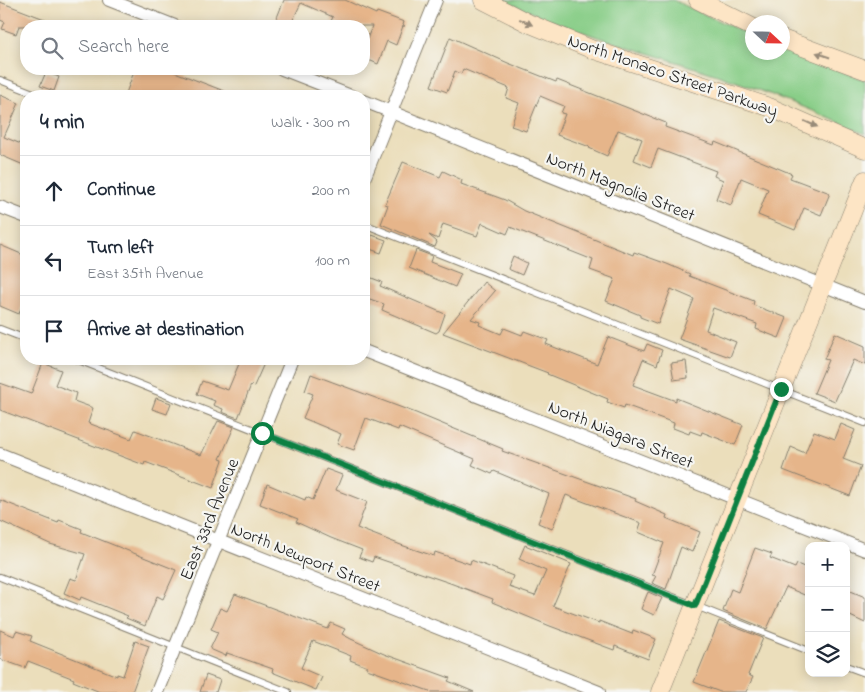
<!DOCTYPE html>
<meta charset="utf-8">
<style>
:root{--surface:#fff;--page:#f2f2f3;--text:#1f2937;--muted:#747a83;--line:#e0e1e3}
body{margin:0;font-family:"Indie Flower",sans-serif;background:var(--page);color:var(--text)}
.controls{position:absolute;right:15px;bottom:15px;display:grid;overflow:hidden;border-radius:10px;box-shadow:0 2px 12px #0003}
.controls button{width:45px;height:45px;display:grid;place-items:center;padding:0;border:0;border-bottom:1px solid var(--line);background:var(--surface);color:var(--text);font:25px sans-serif}
.compass{position:absolute;left:745px;top:15px;width:45px;height:45px;border-radius:50%;background:var(--surface);box-shadow:0 2px 12px #0003;rotate:112deg}
.stop{position:absolute;width:15px;height:15px;margin:-11px;border:4px solid #0b8043;border-radius:50%;background:#fff}
.stop.end{background:#0b8043;border-color:#fff;box-shadow:0 1px 5px #0008}
.list{margin:0;padding:0;list-style:none}
h2{display:flex;justify-content:space-between;align-items:center;height:65px;margin:0;padding:0 20px;font-size:21px}
h2 small{font-size:16px;font-weight:400;color:var(--muted)}
.list li{display:grid;grid-template-columns:32px 1fr auto;gap:15px;align-items:center;box-sizing:border-box;height:70px;padding:0 20px;border-top:1px solid var(--line)}
.list b{display:block;font-size:19px;white-space:nowrap}
.list p{margin:0;font-size:16px;white-space:nowrap;color:var(--muted)}
.list em{font-size:16px;font-style:normal;color:var(--muted)}
.icon{flex:none;width:28px;height:28px;fill:none;stroke:currentColor;stroke-width:2;stroke-linecap:round;stroke-linejoin:round}
.map{position:relative;flex:none;width:865px;height:692px;overflow:hidden}
.search{position:absolute;background:var(--surface);box-shadow:0 2px 12px #0003;left:20px;top:20px;width:350px;height:55px;display:flex;align-items:center;gap:12px;box-sizing:border-box;padding:0 18px;border-radius:20px;color:var(--muted);font-size:19px}
.panel{position:absolute;background:var(--surface);box-shadow:0 2px 12px #0003;left:20px;top:90px;width:350px;height:275px;border-radius:20px}
.map>svg:first-child{display:block}
</style>
<div class="map">
<svg width="865" height="692" viewBox="0 0 865 692">
<rect width="100%" height="100%" fill="#f6f6f2"/>
<filter id="ink" filterUnits="userSpaceOnUse"><feTurbulence type="fractalNoise" baseFrequency=".02" numOctaves="2"/><feDisplacementMap in="SourceGraphic" scale="10" xChannelSelector="R" yChannelSelector="G"/><feConvolveMatrix kernelMatrix="1 2 1 2 8 2 1 2 1" color-interpolation-filters="sRGB"/></filter>
<filter id="wash" filterUnits="userSpaceOnUse"><feTurbulence type="fractalNoise" baseFrequency=".0096" numOctaves="4" result="noise"/><feDisplacementMap in="SourceGraphic" scale="20" xChannelSelector="R" yChannelSelector="G"/><feGaussianBlur stdDeviation="1.12" result="paint"/><feColorMatrix in="noise" values="0 0 0 0 0 0 0 0 0 0 0 0 0 0 0 0 0 1.4 0 .05"/><feComposite in="paint" operator="in"/></filter>
<g filter="url(#wash)">
<rect width="100%" height="100%" fill="#ebdebb"/>
<path fill="#89ce88" stroke="#527552" d="M 504,0 L 673,0 L 752,36 L 752,52 L 782,52 L 783,49 L 865,80 L 865,134 C 819,113 772,94 723,77 C 650,52 574,34 504,0 Z"/>
<g id="blocks">
<g fill="#e6b58a">
<polygon points="284,0 345,0 376,14 377,12 404,22 403,25 405,26 403,26 396,45 387,41 378,64 364,58 364,47 372,26 344,26 331,21 333,17 301,3 290,26 276,20"/>
<polygon points="0,2 60,25 60,26 19,26 16,34 2,29 5,22 0,20"/>
<polygon points="450,37 508,63 556,82 557,80 666,123 665,127 714,145 715,142 792,174 790,178 830,193 821,215 804,208 795,230 758,215 768,189 741,178 731,205 716,199 723,180 714,176 716,171 658,149 651,167 634,160 642,139 618,130 607,156 589,148 590,147 557,135 565,114 561,113 564,106 540,96 526,131 511,126 519,103 506,98 509,88 463,69 461,74 455,71 447,92 431,86"/>
<polygon points="135,69 167,69 237,96 125,96"/>
<polygon points="46,72 59,77 54,91 40,86"/>
<polygon points="0,95 19,103 4,137 26,146 26,166 0,155"/>
<polygon points="403,162 440,177 443,171 462,180 461,184 505,200 524,211 633,255 634,252 667,264 690,274 689,276 754,301 753,305 787,318 779,338 756,329 757,324 713,308 706,330 736,342 730,357 679,339 694,299 671,289 658,324 640,317 640,315 606,301 615,279 590,270 593,260 510,227 507,234 482,223 477,236 443,224 438,239 429,235 437,242 435,247 381,224 388,205 385,204"/>
<polygon points="372,235 386,240 381,253 367,248"/>
<polygon points="0,245 26,256 26,296 19,314 0,306"/>
<polygon points="416,250 432,256 430,262 461,274 455,287 409,268"/>
<polygon points="513,256 527,263 522,275 508,269"/>
<polygon points="364,275 382,282 380,286 445,314 439,331 436,333 382,310 384,304 364,297"/>
<polygon points="484,282 495,291 471,319 480,322 479,325 501,334 504,328 522,335 524,331 548,340 546,344 597,364 608,337 644,351 647,344 662,350 657,365 643,359 633,385 676,401 676,398 743,425 735,445 702,432 701,435 690,431 689,434 673,428 674,423 625,405 624,408 607,402 608,399 547,374 548,373 443,333"/>
<polygon points="835,333 865,346 865,365 853,360 835,401 814,393 828,360 824,359"/>
<polygon points="241,359 266,359 254,386 251,385 238,418 222,412 223,409 213,405 215,401 197,394 202,381 228,390"/>
<polygon points="686,361 688,378 674,380 671,363"/>
<polygon points="43,363 61,370 55,385 76,393 74,401 93,408 88,423 131,439 135,430 201,455 218,421 234,427 220,459 223,460 213,488 145,462 144,465 0,410 0,383 31,394"/>
<polygon points="311,374 416,413 503,449 502,451 636,499 635,501 667,515 666,518 700,532 692,552 681,547 666,589 652,583 656,576 652,575 664,543 638,532 641,523 566,495 552,529 538,523 549,494 494,471 492,474 472,465 475,459 399,427 398,430 366,418 354,450 337,444 341,434 303,418 313,394 305,391"/>
<polygon points="156,398 171,403 167,414 152,409"/>
<polygon points="841,424 855,430 843,459 861,466 850,496 783,470 791,447 805,453 814,431 835,439"/>
<polygon points="326,469 342,475 336,490 367,502 357,528 401,545 434,556 435,552 470,564 471,560 513,576 509,587 535,596 546,571 519,559 525,545 571,564 553,606 599,623 599,621 632,634 633,630 656,639 648,659 615,646 614,650 550,626 492,602 493,599 450,583 374,557 372,562 359,557 362,550 331,538 296,522 298,519 260,504 267,484 305,500 306,497 313,500"/>
<polygon points="0,500 58,523 59,520 82,529 81,532 176,570 163,599 157,596 145,626 126,618 128,616 81,597 80,600 64,593 70,578 76,580 85,554 50,544 0,521"/>
<polygon points="755,548 772,554 770,558 795,568 797,564 809,569 809,597 786,587 767,629 723,611 731,589 738,592"/>
<polygon points="846,589 865,597 865,623 846,614"/>
<polygon points="648,592 662,598 654,615 641,609"/>
<polygon points="235,594 328,629 331,623 345,629 342,634 351,639 384,654 450,678 448,681 474,692 432,692 367,669 368,667 350,660 351,656 313,641 301,668 322,677 316,690 272,672 273,669 227,653 226,656 210,649 218,632 211,629 220,608 227,611"/>
<polygon points="719,621 763,638 748,675 753,677 746,692 720,692 694,682"/>
<polygon points="0,630 14,636 16,631 32,636 30,641 117,676 117,674 123,676 135,641 149,646 132,692 100,692 73,681 74,679 28,661 25,668 0,659"/>
<polygon points="206,675 220,680 216,692 200,692"/>
</g>
</g>
</g>
<g filter="url(#ink)">
<use href="#blocks" fill-opacity="0" stroke="#847d6c" stroke-width="1"/>
<g fill="none" stroke-linecap="round" stroke-linejoin="round">
<g stroke="#847d6c" stroke-width="8">
<g id="lane">
<polyline points="0,80 41,96"/>
<polyline points="364,224 865,423"/>
<polyline points="0,329 26,339"/>
<polyline points="76,359 809,651"/>
<polyline points="0,577 288,692"/>
<polyline points="846,666 865,673"/>
</g>
</g>
<g stroke="#847d6c" stroke-width="14">
<g id="street">
<polyline points="109,0 175,26"/>
<polyline points="282,69 351,96"/>
<polyline points="364,101 865,302"/>
<polyline points="364,179 436,0"/>
<polyline points="0,207 26,217"/>
<polyline points="364,351 865,550"/>
<polyline points="0,454 599,692"/>
<polyline points="157,692 292,359"/>
</g>
</g>
<g stroke="#847d6c" stroke-width="19">
<g id="secondary">
<polyline points="483,0 528,23 591,49 769,107 865,149"/>
<polyline points="698,0 752,27"/>
<polyline points="782,39 865,70"/>
<polyline points="660,692 865,180"/>
</g>
</g>
<use href="#lane" stroke="#fff" stroke-width="6"/>
<use href="#street" stroke="#fff" stroke-width="12"/>
<use href="#secondary" stroke="#fde5c5" stroke-width="18"/>
</g>
<defs><path id="oneway-solid" d="M-6-.8H1V-3.2L6.5 0L1 3.2V.8H-6Z" transform="scale(1.25)"/></defs>
<g fill="#988b79">
<use href="#oneway-solid" transform="translate(526 22) rotate(25)"/>
<use href="#oneway-solid" transform="translate(823 55) rotate(-161)"/>
<use href="#oneway-solid" transform="translate(811 124) rotate(24)"/>
</g>
</g>
<g fill="none" stroke-linecap="round" stroke-linejoin="round" filter="url(#ink)">
<polyline stroke="#0b8043" stroke-width="6" points="262,433 695,606 781,389"/>
</g>
<g text-anchor="middle" stroke-width="4.5" stroke-linejoin="round" paint-order="stroke">
<g font-size="18" fill="#1c1c1c" stroke="#f6f6f2">
<text transform="translate(673 75) rotate(19)" y="6">North Monaco Street Parkway</text>
<text transform="translate(621 186) rotate(22)" y="6">North Magnolia Street</text>
<text transform="translate(621 434) rotate(22)" y="6">North Niagara Street</text>
<text transform="translate(209 519) rotate(-68)" y="6">East 33rd Avenue</text>
<text transform="translate(306 557) rotate(22)" y="6">North Newport Street</text>
</g>
</g>
</svg>
<div class="controls">
<button>+</button>
<button>−</button>
<button><svg class="icon" aria-label="layers" viewBox="0 0 24 24"><path d="M12 4l9 5-9 5-9-5zM3 14l9 5 9-5"/></svg></button>
</div>
<svg class="compass" viewBox="-18 -18 36 36"><path d="M0-13l5 13h-10z" fill="#e53935"/><path d="M0 13l5-13h-10z" fill="#747a83"/></svg>
<div class="stop" style="left:262px;top:433px"></div>
<div class="stop end" style="left:781px;top:389px"></div>
<div class="search"><svg class="icon" aria-label="search" viewBox="0 0 24 24"><circle cx="10" cy="10" r="6"/><path d="M15 15l6 6"/></svg>Search here</div>
<section class="panel">
<h2>4 min<small>Walk · 300 m</small></h2>
<ul class="list">
<li><svg class="icon" aria-label="ahead" viewBox="0 0 24 24"><path d="M12 20V5M6 11l6-6 6 6"/></svg><div><b>Continue</b></div><em>200 m</em></li>
<li><svg class="icon" aria-label="left" viewBox="0 0 24 24"><path d="M17 20v-9H6M10 6l-5 5 5 5"/></svg><div><b>Turn left</b><p>East 35th Avenue</p></div><em>100 m</em></li>
<li><svg class="icon" aria-label="arrive" viewBox="0 0 24 24"><path d="M6 21V4h12l-3 4 3 4H6"/></svg><div><b>Arrive at destination</b></div></li>
</ul>
</section>
</div>
